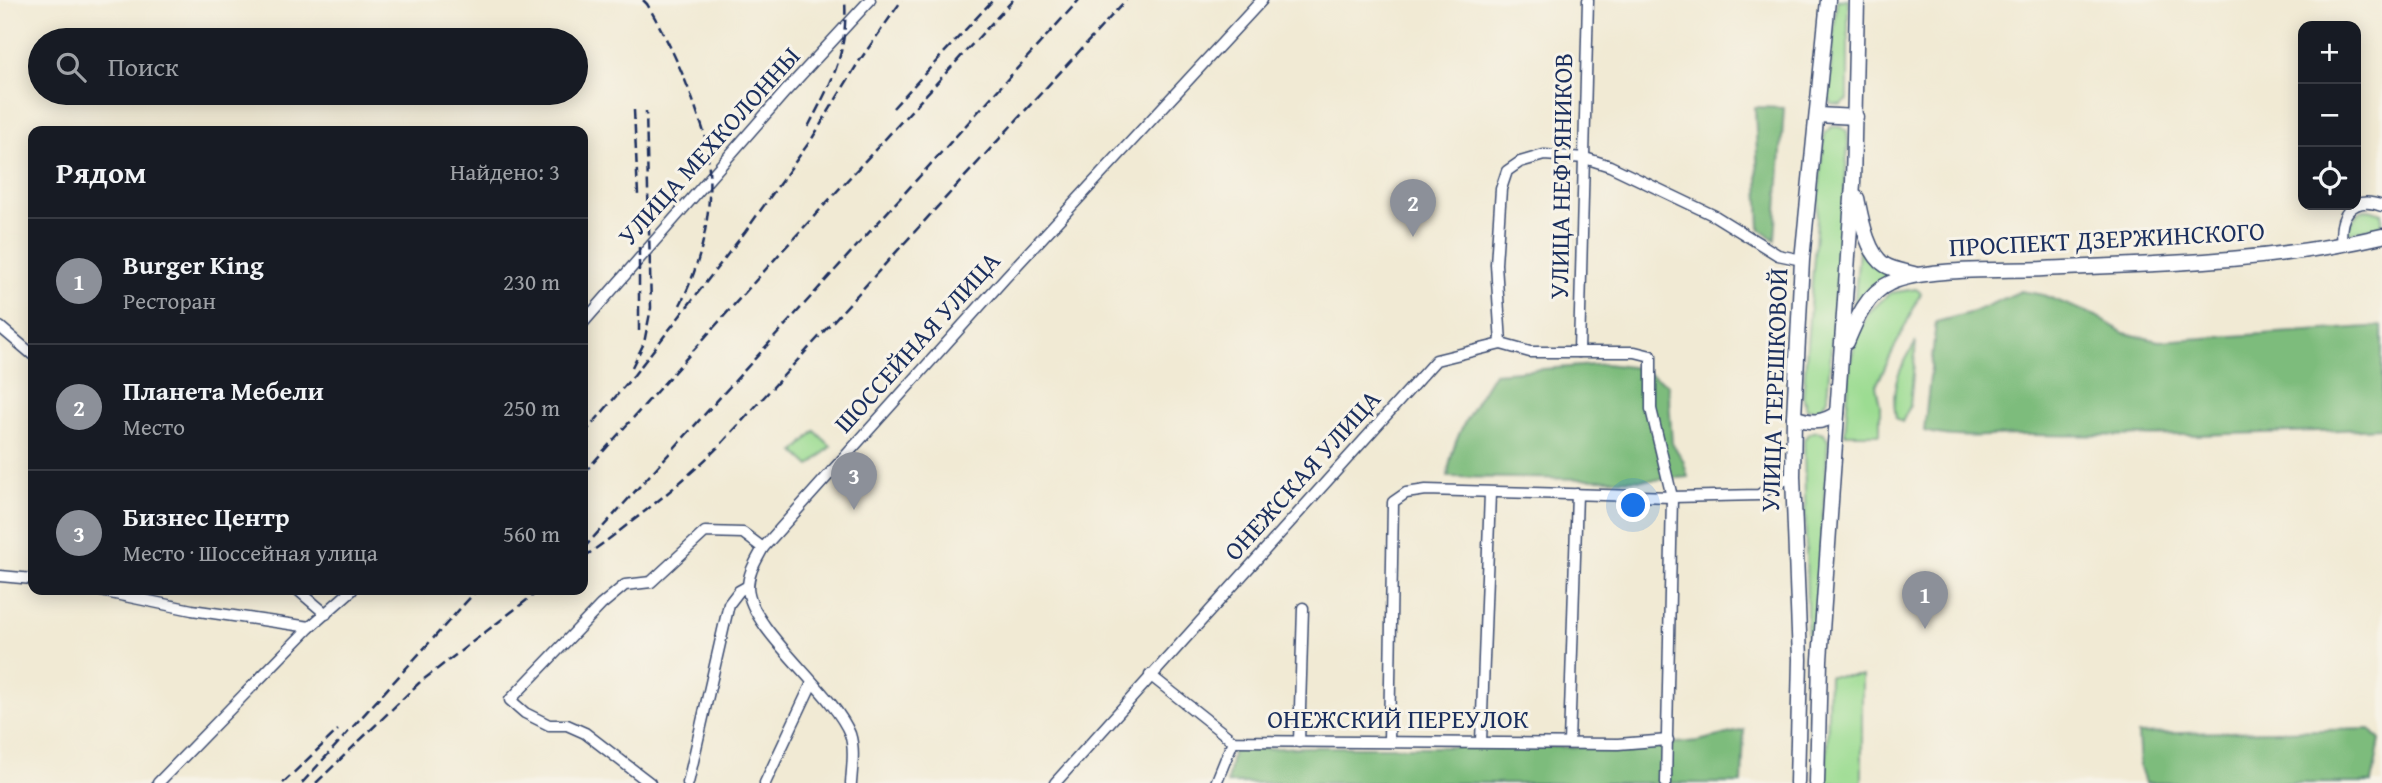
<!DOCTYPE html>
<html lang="ru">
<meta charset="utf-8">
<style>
:root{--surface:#171b24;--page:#242831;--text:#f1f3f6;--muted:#9ea1a6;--line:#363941;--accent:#8c9099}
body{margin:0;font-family:"Gentium Book Plus",serif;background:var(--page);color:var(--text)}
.controls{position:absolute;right:21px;top:21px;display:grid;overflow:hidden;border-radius:14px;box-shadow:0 4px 18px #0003}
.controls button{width:63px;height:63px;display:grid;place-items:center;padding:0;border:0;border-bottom:2px solid var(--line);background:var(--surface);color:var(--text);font:35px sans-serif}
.you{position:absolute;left:1634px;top:506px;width:24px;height:24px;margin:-18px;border:5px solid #fff;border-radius:50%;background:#1a73e8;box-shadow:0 0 0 10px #1a73e833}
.badge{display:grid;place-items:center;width:46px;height:46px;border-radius:50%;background:var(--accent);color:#fff;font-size:23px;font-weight:700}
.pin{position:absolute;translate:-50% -58px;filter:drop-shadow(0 2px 4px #0008)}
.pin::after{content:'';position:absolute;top:37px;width:24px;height:21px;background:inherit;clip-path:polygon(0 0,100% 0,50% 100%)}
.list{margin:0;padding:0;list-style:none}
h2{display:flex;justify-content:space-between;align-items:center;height:91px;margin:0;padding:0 28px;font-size:30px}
h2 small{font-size:23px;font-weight:400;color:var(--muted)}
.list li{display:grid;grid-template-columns:46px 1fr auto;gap:21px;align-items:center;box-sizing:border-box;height:126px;padding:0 28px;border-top:2px solid var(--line)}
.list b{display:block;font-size:26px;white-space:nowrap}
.list p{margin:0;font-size:23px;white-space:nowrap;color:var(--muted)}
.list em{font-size:23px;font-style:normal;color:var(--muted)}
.icon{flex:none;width:38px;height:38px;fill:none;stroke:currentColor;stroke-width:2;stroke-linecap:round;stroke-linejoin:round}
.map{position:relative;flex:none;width:2382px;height:783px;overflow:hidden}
.search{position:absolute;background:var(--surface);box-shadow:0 4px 18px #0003;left:28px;top:28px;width:560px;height:77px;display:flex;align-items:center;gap:18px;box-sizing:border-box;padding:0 24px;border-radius:38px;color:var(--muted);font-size:26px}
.panel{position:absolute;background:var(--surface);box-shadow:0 4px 18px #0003;left:28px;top:126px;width:560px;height:469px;border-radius:14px}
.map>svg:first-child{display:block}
</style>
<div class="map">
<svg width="2382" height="783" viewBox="0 0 2382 783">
<rect width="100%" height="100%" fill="#f7f3e8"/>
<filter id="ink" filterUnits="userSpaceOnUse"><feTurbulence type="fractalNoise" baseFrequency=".0143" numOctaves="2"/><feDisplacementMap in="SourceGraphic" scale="14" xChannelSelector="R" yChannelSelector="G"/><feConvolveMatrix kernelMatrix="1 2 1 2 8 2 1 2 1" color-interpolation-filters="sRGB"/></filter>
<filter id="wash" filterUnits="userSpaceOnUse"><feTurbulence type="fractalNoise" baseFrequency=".00686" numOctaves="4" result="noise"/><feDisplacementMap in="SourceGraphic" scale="28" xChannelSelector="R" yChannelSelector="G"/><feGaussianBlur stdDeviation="1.57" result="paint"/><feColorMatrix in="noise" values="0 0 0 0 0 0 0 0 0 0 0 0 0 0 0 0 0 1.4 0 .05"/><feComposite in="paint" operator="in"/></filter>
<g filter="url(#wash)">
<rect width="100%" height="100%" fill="#f1ead4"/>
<g fill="#9cdc92" stroke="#5c8678" stroke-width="2">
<polygon points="1837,0 1848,0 1848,100 1841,105 1832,104 1828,94"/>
<polygon points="1831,127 1840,127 1847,131 1848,144 1827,398 1821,409 1807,409 1803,396 1823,143 1825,133"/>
<path d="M 2369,209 L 2382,213 L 2382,226 L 2348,233 C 2352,221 2355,211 2369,209 Z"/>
<path d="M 1860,239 L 1868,255 L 1892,275 C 1875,284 1865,293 1854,308 Z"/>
<polygon points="1916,289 1921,293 1876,386 1880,405 1880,434 1845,434 1850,364 1856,338 1869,312 1890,293"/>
<path d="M 1916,342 L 1910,406 L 1902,422 L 1896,418 C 1890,383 1899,371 1916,342 Z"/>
<polygon points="815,431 831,446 810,466 795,452"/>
<polygon points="1816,431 1824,433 1828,441 1809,720 1804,439 1810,433"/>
<polygon points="1829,676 1862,676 1862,783 1826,783"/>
</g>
<g fill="#7dbc7c" stroke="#4c766d" stroke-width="2">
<polygon points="1755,107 1784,108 1775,240 1760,229"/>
<path d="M 2021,291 L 2043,295 L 2096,316 L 2124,333 L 2159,341 L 2382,326 L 2382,428 C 2265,434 2148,437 2030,435 C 1995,434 1958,441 1924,431 L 1936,322 L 1973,312 Z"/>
<path d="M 1606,364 L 1638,368 L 1668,384 L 1672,443 L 1683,460 L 1688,477 L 1654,480 L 1448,477 C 1450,438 1475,405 1494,373 Z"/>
<polygon points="2370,729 2380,740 2372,783 2145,783 2140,767 2138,734"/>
<polygon points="1744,730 1742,783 1227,783 1233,750 1306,747 1634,747 1698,741"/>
</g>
</g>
<g filter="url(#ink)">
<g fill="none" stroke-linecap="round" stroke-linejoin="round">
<g stroke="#3b4b70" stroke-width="13">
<g id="minor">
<path d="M 2342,245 C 2338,217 2351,194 2382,206"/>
<polyline points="583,323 785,92 870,0"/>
<polyline points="0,327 33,355"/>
<polyline points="1501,344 1496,264 1501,189 1507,171 1520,162 1544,155 1585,158 1610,166 1715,216 1778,255 1802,260"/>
<polyline points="1579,352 1588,0"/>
<polyline points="0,576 33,579"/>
<polyline points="96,590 192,610 310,627"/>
<polyline points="298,590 326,614"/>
<polyline points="1150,675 1233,741 1618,744 1668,740"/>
<polyline points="1389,741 1393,502 1406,493 1426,490 1672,497 1759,495 1772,486 1793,476"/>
<polyline points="1299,742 1303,608"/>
<polyline points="1481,742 1490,493"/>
<polyline points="1569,743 1577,494"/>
<polyline points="158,783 310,627 352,590"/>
<polyline points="650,783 585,733 567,725 549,725 525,713 510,700 601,605 625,585 651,582 705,532 743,533 763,548"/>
<polyline points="688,783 729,604 739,591 748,586"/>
<polyline points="765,783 812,683"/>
<path d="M 851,783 C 852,768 855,749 850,734 C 833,691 750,630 748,588 C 748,573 756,561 763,548 L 1005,278 L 1262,0"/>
<polyline points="1055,783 1436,360 1501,344 1530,352 1635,352 1651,356 1651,409 1672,497 1666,783"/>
<polyline points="1216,783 1233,741"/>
</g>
</g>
<g stroke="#3b4b70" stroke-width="17">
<g id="major">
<polyline points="1817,115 1856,117"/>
<path d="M 1857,198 C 1861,217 1867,254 1885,265 C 1893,270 1908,272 1917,275"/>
<path d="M 1847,342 C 1856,320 1867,293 1890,283 C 1924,267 2003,271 2043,269 C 2156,264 2272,262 2382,236"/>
<path d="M 1794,417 C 1809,423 1823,424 1837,413"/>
<polyline points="1797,783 1800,659 1793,476 1794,417 1802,260 1828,0"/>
<polyline points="1817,783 1820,660 1853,184 1857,0"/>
</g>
</g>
<use href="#minor" stroke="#fff" stroke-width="10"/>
<use href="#major" stroke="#fff" stroke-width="14"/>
<g stroke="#1b2f5e" stroke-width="2.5" stroke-dasharray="10 5" stroke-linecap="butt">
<path d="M 643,0 L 647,4 C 668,40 681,68 695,106 C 698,116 703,127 705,137 C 716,193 706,254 680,305"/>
<polyline points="893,108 993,0"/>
<polyline points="634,110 638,195"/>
<path d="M 808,127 C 832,81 848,54 845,0"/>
<polyline points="639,331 639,247"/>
<polyline points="632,367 644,343 651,308 646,111"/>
<polyline points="583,435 634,375 745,232 813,137 858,63 902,0"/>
<polyline points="583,474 783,250 1013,0"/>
<polyline points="583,549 1079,0"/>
<path d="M 583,558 C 632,522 680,486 723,442 L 1126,0"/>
<polyline points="283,783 338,730"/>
<polyline points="302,783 477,590"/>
<polyline points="316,783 419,683 540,590"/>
</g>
</g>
</g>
<g text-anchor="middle" stroke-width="6" stroke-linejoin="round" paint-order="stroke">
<g font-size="26" fill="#1b2f5e" stroke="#f7f3e8">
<text transform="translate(709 146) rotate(-48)" y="9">УЛИЦА МЕХКОЛОННЫ</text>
<text transform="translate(1561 176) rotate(-89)" y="9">УЛИЦА НЕФТЯНИКОВ</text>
<text transform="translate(2107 239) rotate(-3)" y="9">ПРОСПЕКТ ДЗЕРЖИНСКОГО</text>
<text transform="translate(917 342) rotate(-48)" y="9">ШОССЕЙНАЯ УЛИЦА</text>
<text transform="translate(1774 390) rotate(-88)" y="9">УЛИЦА ТЕРЕШКОВОЙ</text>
<text transform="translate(1302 475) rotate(-48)" y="9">ОНЕЖСКАЯ УЛИЦА</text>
<text x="1398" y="728">ОНЕЖСКИЙ ПЕРЕУЛОК</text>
</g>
</g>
</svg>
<div class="controls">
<button>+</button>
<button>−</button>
<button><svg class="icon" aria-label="locate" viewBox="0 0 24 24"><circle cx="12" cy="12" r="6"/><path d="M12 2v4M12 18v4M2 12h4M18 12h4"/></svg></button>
</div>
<div class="you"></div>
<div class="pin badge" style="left:1925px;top:629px">1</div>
<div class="pin badge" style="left:1413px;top:237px">2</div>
<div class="pin badge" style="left:854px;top:510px">3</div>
<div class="search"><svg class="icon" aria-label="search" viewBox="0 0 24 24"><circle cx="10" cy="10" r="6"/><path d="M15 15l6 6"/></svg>Поиск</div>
<section class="panel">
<h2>Рядом<small>Найдено: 3</small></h2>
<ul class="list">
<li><span class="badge">1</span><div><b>Burger King</b><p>Ресторан</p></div><em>230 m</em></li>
<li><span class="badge">2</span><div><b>Планета Мебели</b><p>Место</p></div><em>250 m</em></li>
<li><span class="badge">3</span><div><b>Бизнес Центр</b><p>Место · Шоссейная улица</p></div><em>560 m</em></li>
</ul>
</section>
</div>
